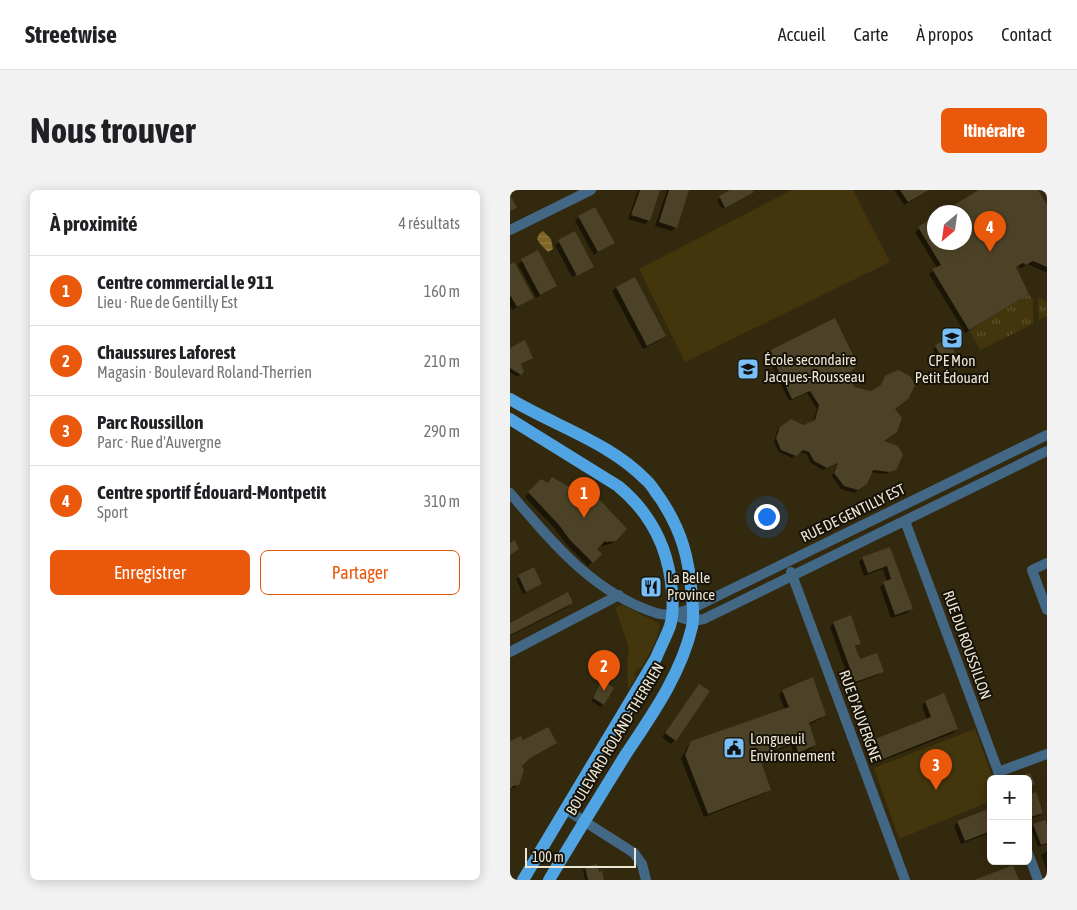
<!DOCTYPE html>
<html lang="fr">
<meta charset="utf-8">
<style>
:root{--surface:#fff;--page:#f2f2f2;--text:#202124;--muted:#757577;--line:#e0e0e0;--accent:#ea580c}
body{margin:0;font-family:"Asap Condensed",sans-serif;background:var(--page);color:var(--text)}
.controls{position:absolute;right:15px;bottom:15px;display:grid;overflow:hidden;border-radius:8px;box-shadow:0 2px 12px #0003}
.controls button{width:45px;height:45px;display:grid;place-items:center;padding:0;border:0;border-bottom:1px solid var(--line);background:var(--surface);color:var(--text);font:25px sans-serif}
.compass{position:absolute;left:417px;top:15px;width:45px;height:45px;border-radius:50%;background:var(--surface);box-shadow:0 2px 12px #0003;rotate:209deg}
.scale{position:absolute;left:15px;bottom:12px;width:111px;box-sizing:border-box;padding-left:5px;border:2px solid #ece6d6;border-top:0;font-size:14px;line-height:18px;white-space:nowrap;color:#ece6d6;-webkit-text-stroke:4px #171207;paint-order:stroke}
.you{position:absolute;left:256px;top:326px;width:18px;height:18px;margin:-12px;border:4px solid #fff;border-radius:50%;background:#1a73e8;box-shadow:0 0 0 8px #1a73e833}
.badge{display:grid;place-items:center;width:32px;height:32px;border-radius:50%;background:var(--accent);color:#fff;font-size:16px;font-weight:700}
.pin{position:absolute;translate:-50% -41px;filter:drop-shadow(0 1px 2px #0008)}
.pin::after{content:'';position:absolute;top:26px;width:18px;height:15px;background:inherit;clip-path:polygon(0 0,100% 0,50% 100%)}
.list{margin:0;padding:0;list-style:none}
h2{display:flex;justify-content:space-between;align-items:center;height:65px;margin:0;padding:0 20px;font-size:21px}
h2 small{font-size:16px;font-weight:400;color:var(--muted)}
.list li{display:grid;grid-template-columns:32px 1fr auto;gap:15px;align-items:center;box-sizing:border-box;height:70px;padding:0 20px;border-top:1px solid var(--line)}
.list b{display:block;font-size:19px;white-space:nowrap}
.list p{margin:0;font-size:16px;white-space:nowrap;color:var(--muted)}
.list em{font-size:16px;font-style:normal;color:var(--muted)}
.actions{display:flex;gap:10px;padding:15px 20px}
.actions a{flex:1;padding:11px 0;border:1px solid var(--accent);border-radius:8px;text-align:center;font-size:18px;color:var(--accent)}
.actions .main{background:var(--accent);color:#fff}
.map{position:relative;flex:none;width:537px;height:690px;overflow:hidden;border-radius:8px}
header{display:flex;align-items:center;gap:30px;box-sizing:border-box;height:70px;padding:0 25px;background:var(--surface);border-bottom:1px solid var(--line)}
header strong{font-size:24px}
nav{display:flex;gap:28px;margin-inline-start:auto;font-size:18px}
.intro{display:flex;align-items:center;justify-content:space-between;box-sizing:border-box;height:120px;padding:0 30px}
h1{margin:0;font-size:35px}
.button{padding:12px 22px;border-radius:8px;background:var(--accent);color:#fff;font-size:18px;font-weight:700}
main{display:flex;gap:30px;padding:0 30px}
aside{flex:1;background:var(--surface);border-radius:8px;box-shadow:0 2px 12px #0003}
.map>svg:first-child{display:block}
</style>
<header>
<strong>Streetwise</strong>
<nav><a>Accueil</a><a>Carte</a><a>À propos</a><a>Contact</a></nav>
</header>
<div class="intro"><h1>Nous trouver</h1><a class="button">Itinéraire</a></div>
<main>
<aside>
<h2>À proximité<small>4 résultats</small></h2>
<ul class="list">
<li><span class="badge">1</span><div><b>Centre commercial le 911</b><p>Lieu · Rue de Gentilly Est</p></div><em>160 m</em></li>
<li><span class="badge">2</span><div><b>Chaussures Laforest</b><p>Magasin · Boulevard Roland-Therrien</p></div><em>210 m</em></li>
<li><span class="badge">3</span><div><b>Parc Roussillon</b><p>Parc · Rue d'Auvergne</p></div><em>290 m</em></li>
<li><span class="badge">4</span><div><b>Centre sportif Édouard-Montpetit</b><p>Sport</p></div><em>310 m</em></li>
</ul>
<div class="actions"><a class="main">Enregistrer</a><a>Partager</a></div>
</aside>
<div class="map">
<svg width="537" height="690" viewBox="0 0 537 690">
<defs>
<pattern id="grass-tufts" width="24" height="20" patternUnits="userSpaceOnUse" patternTransform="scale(1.25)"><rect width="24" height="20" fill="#44360c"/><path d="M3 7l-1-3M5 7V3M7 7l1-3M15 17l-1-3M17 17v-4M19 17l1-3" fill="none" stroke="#5f532f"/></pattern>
<pattern id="water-rules" width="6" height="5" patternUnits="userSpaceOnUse" patternTransform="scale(1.25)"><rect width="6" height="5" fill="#7d6526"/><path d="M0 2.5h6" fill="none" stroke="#907b45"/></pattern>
</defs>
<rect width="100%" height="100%" fill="#33290e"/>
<g fill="url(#grass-tufts)">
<polygon points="519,104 523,110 523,134 470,160 459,140"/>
<polygon points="530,108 537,112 537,126 529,130 528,109"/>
</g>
<g fill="#44360c">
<polygon points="282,0 343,0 380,72 175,172 129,79"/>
<path d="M 112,415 L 150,434 C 148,450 139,466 130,479 L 128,477 L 124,485 L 126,487 L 118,500 L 117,472 L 119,458 L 105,417 Z"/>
<polygon points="465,539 483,589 481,589 481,611 389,649 364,578"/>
</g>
<polygon fill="url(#water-rules)" points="33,41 41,49 43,59 38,62 31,55 27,49 29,44"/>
<g fill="#0007">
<polygon points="128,0 149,0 138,31 135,34 118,29"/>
<polygon points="157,0 178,0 166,37 162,41 145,36"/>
<polygon points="223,0 241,0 242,2 212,19 207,10"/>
<polygon points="384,0 419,0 394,15"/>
<polygon points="472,0 526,0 537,18 537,81 535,82 518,74 511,78 508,76 505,78 518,103 455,143 419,84 427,78 405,42 424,28 424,52 454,52 454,22 434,22"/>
<polygon points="69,27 103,52 84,65 65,31"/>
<polygon points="64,42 80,77 62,87 45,55"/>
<polygon points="27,62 46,96 26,108 8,74"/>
<polygon points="0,76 22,108 3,120 0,116"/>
<polygon points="106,98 154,146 150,150 133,159 102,101"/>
<polygon points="437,151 446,167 431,176 423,159"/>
<polygon points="0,160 19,170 10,175 13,182 7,187 0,182"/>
<polygon points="260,162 337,183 343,198 361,202 370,198 376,187 384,219 372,252 385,279 376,284 360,282 356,294 344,303 331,299 322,286 327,274 313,280 301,273 297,264 289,262 282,268 269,262 264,252 267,241 271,238 293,236 303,232 307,219 297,203 279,211 257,165"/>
<polygon points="31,290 56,304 77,322 116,339 101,354 92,356 90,354 85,359 90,364 78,376 56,354 45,339 15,307"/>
<polygon points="380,358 401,419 397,423 381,428 370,397 377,392 373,379 354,386 349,372 353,368"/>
<polygon points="24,379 31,394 13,404 6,389"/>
<polygon points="139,392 142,405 141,406 132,401"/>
<polygon points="61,413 57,417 0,446 0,434"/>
<polygon points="323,433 350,454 344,458 349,470 372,481 368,485 341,495 320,437"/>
<polygon points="92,492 93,514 91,517 81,511"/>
<polygon points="189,496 165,550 161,554 152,547"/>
<polygon points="273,501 314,525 310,529 298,535 304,555 301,559 284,566 281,555 248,568 259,599 255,603 194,627 171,569 178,556 182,552 275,520 269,505"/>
<polygon points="415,512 447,539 443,543 369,572 362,554 366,550 417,530 412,516"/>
<polygon points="13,552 45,552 15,571 11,576 8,594 4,598 0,599 0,553"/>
<polygon points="518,606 532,623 529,626 519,629"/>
<polygon points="481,619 481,642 451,654 444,636 448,632"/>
<polygon points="524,635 537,639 537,654 528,657 521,638"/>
<polygon points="537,661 537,681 531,665"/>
<polygon points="76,678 88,683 92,690 75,690 73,680"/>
</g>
<g fill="#4c4227">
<polygon points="130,0 150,0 140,31 121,25"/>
<polygon points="159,0 179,0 167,38 149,32"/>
<polygon points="220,0 242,0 244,2 215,18 209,6"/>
<polygon points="390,0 419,0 398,12"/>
<polygon points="469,0 528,0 537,15 537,77 523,71 516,75 513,73 506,77 519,104 459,140 422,79 431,75 408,37 424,27 424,52 454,52 454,22 432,22"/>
<polygon points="0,5 7,18 0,21"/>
<polygon points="85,17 105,53 88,62 68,26"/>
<polygon points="65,41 84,77 67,86 48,50"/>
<polygon points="28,60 47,96 30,105 11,69"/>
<polygon points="4,72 24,108 7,117 0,105 0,74"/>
<polygon points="125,87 156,146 137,156 106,97"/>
<polygon points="325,128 348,175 339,183 344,197 361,201 371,195 375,186 388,180 400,186 405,195 399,208 385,219 392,228 387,242 374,251 388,256 393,265 386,280 379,282 363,280 357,294 348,300 334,296 324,283 328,273 317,278 304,271 299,262 293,260 286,266 271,260 266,248 270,237 281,229 293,235 305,230 309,215 300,201 282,209 259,161"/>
<polygon points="438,149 447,167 434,174 425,155"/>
<polygon points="15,150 23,168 11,174 14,182 11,185 0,178 0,158"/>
<polygon points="42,287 61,298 57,304 77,321 89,309 117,339 106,351 96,352 95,351 87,359 92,364 83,373 60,350 49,335 18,302 31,289 38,293"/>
<polygon points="5,350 9,359 0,365 0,353"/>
<polygon points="380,357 403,419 385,425 373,392 381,389 377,376 358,383 352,367"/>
<polygon points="24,377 32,394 16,402 8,385"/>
<polygon points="140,388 150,396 143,406 133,399"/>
<polygon points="58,402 63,413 0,445 0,433"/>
<polygon points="341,425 351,454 345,456 350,469 367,463 374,482 345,492 323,432"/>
<polygon points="303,487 316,525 299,533 306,555 288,563 285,552 249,566 261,600 198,624 175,565 181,551 279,517 272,500"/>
<polygon points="92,490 104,498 94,515 83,508"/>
<polygon points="189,494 200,501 166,551 155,543"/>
<polygon points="434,503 448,539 373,569 365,549 421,527 415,511"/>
<polygon points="38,537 47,553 20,568 12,576 14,580 9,595 3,596 0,599 0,551 11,546 13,550"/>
<polygon points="520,583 525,594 518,597 518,589 509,589 508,587"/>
<polygon points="526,602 533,623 521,627 518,618 518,605"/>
<polygon points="481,618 481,641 455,651 447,631"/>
<polygon points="535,630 537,635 537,653 531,655 523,634"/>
<polygon points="87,674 89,682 92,681 94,690 78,690 75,677"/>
<polygon points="503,675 509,690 464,690"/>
</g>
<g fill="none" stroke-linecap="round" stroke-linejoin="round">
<g stroke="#426886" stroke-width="10">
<polyline points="0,40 81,0"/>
<path d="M 0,303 C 42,352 82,402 146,423 C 151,425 156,424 161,425 C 176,428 176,433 194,429 L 537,261"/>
<polyline points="395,331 491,589"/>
<polyline points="537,373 522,380 537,420"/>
<polyline points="281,382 395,690"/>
<polyline points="161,425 183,418 537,245"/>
<polyline points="0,462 109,405"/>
<polyline points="488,582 537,564"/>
<polyline points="55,619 124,663 132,674 136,690"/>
<polyline points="518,663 528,690"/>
</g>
<g stroke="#50a4e3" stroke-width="12">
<path d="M 0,209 C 45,236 99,252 136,290 C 142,295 145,302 150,308 C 172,341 179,368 182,407 C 183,416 184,428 182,437 C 171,484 142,525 116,564 C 90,606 64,648 39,690"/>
<path d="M 0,229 L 108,296 C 142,324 159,359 162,402 C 163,413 163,426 160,436 C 156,447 150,458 146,468 L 13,690"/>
</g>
</g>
<defs>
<g id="school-square" transform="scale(1.125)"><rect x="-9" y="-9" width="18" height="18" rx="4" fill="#79bff8" stroke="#171207"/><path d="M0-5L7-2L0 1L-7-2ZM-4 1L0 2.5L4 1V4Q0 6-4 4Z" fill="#111"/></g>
<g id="restaurant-square" transform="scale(1.125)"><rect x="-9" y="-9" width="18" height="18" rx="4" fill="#79bff8" stroke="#171207"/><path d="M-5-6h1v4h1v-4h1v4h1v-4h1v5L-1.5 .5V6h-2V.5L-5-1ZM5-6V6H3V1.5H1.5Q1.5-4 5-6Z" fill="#111"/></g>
<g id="civic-square" transform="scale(1.125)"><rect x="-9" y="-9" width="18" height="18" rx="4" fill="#79bff8" stroke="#171207"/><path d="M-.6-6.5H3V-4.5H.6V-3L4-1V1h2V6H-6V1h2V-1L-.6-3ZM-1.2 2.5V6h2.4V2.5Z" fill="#111"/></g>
</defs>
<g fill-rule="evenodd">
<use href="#school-square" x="442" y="148"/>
<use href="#school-square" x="238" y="179"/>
<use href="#restaurant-square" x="141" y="397"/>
<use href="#civic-square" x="224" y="558"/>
</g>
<g text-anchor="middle" stroke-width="4" stroke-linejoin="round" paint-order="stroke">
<g font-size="15" fill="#ece6d6" stroke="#171207" text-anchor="start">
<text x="254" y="175">École secondaire<tspan x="254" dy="17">Jacques-Rousseau</tspan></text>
<text x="442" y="176" text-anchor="middle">CPE Mon<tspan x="442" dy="17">Petit Édouard</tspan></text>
<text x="157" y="393">La Belle<tspan x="157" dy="17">Province</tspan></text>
<text x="240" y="554">Longueuil<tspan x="240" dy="17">Environnement</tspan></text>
</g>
<g font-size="15" fill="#ece6d6" stroke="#171207">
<text transform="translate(343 323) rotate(-26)" y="5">RUE DE GENTILLY EST</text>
<text transform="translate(457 455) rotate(70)" y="5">RUE DU ROUSSILLON</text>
<text transform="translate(350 526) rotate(70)" y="5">RUE D'AUVERGNE</text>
<text transform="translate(105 549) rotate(-59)" y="5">BOULEVARD ROLAND-THERRIEN</text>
</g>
</g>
</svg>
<div class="controls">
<button>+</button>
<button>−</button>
</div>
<svg class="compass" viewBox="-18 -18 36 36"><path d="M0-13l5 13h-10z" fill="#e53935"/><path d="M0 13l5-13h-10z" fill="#757577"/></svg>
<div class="scale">100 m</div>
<div class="you"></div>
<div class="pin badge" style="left:74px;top:328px">1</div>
<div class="pin badge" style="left:94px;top:501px">2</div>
<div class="pin badge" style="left:426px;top:600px">3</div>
<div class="pin badge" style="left:480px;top:62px">4</div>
</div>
</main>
